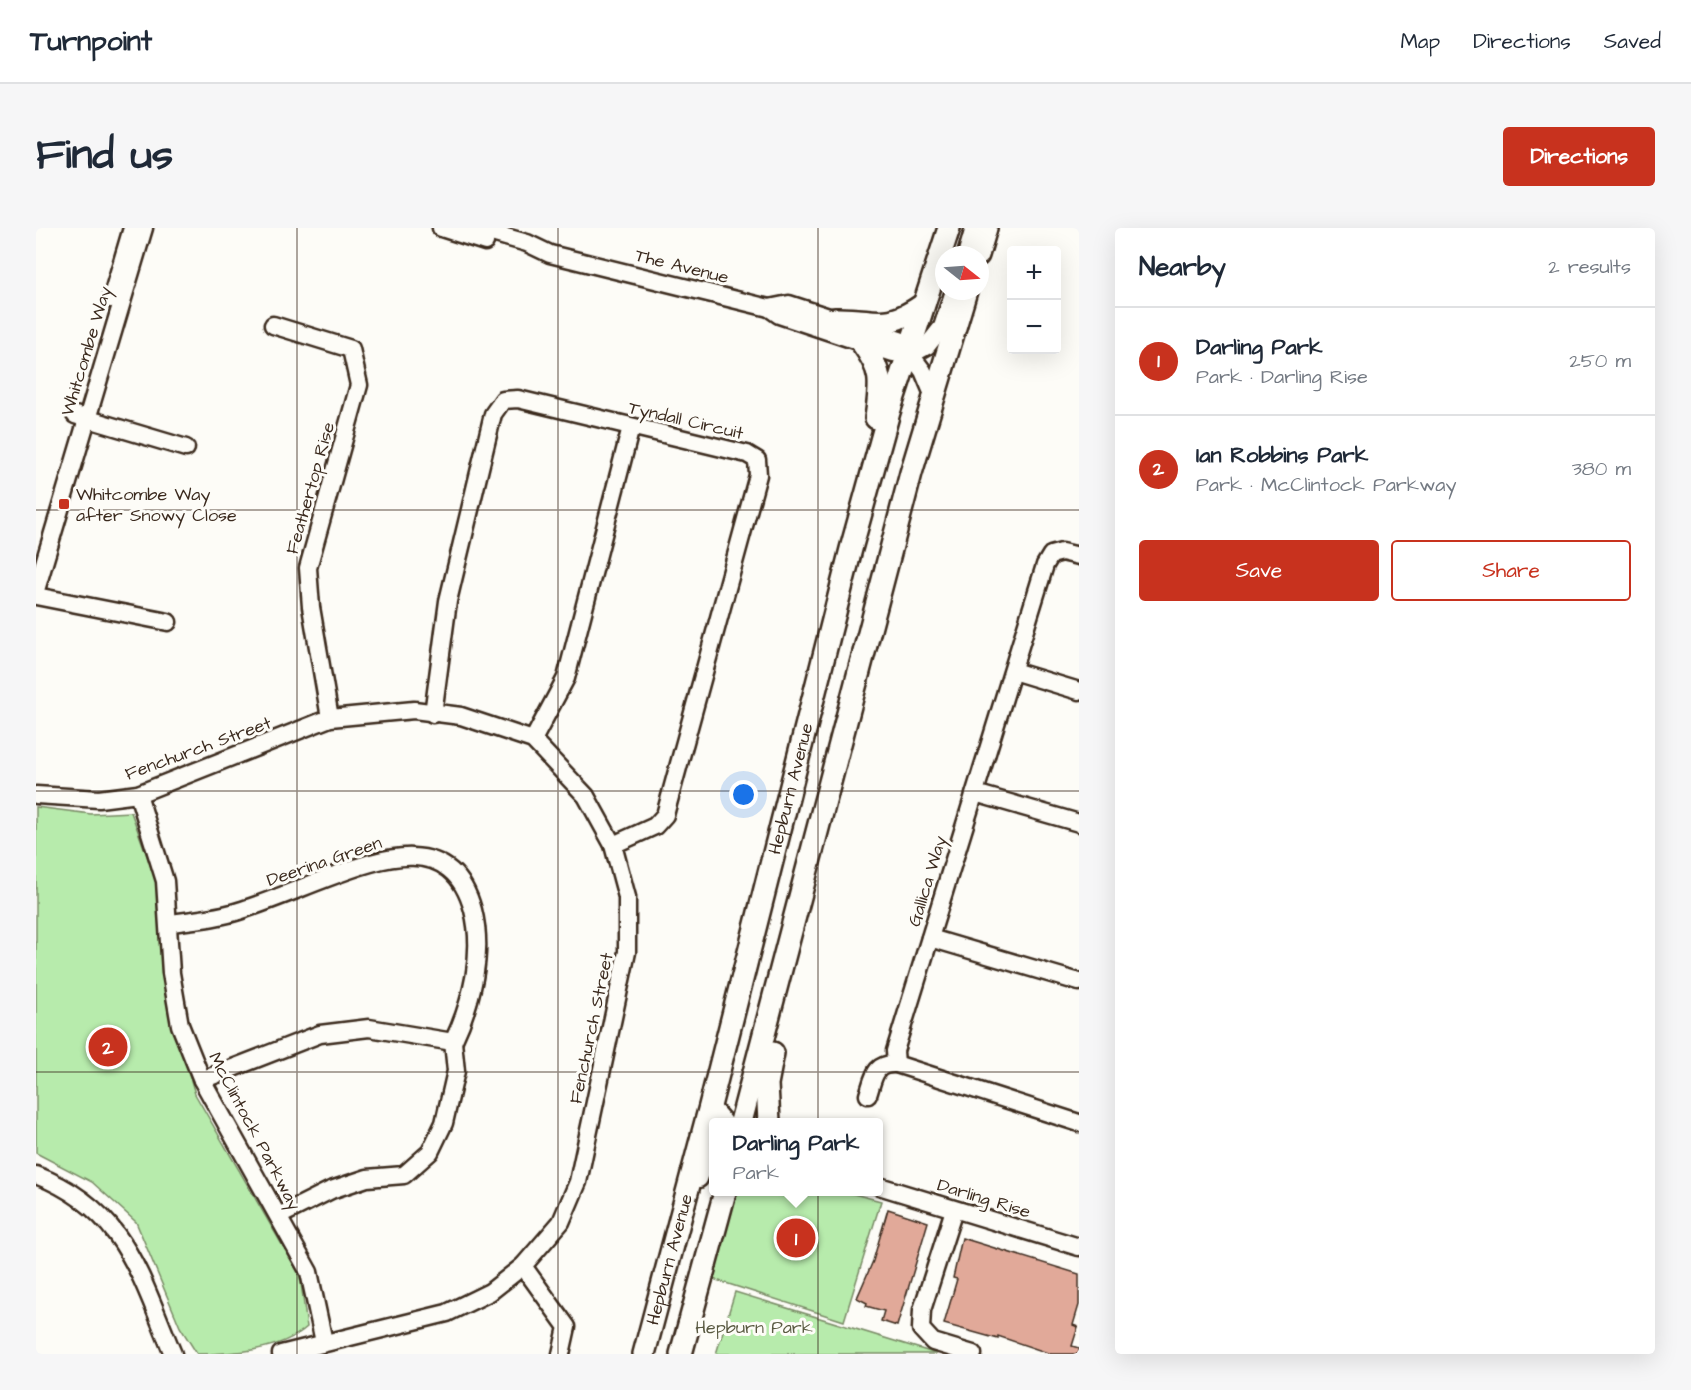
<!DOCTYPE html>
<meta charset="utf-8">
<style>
:root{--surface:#fff;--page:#f6f6f7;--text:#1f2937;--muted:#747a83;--line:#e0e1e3;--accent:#c8321e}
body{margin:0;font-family:"Architects Daughter",sans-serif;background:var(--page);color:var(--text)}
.controls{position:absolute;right:18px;top:18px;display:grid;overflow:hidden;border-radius:6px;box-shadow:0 6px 24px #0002}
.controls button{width:54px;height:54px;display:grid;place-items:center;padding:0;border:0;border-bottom:2px solid var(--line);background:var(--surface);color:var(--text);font:30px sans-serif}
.compass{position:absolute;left:899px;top:18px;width:54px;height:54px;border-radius:50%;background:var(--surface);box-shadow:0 6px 24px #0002;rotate:107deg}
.you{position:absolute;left:708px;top:567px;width:21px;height:21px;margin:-15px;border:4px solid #fff;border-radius:50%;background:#1a73e8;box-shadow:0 0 0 9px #1a73e833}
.badge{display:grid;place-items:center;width:39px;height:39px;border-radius:50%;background:var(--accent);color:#fff;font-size:20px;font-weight:700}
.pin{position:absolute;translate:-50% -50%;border:3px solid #fff;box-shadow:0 2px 6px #0006}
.popup{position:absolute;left:673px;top:890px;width:174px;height:78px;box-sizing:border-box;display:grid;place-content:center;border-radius:6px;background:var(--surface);filter:drop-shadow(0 2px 4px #0005);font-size:20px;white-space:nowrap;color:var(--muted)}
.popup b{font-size:22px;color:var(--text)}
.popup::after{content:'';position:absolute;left:50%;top:100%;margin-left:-12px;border:12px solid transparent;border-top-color:var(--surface)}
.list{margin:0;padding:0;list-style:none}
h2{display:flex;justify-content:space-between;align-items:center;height:78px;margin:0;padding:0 24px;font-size:26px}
h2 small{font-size:20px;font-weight:400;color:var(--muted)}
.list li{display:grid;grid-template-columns:39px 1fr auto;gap:18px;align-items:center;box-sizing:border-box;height:108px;padding:0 24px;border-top:2px solid var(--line)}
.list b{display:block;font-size:22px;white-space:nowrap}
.list p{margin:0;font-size:20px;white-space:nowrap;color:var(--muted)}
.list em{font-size:20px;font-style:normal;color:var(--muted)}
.actions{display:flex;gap:12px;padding:18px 24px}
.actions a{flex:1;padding:14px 0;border:2px solid var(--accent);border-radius:6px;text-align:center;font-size:21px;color:var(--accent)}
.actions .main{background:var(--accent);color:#fff}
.map{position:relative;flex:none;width:1043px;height:1126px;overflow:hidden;border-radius:6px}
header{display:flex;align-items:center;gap:36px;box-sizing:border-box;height:84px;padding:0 30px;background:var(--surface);border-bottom:2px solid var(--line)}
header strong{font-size:28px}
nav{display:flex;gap:33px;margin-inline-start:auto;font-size:21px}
.intro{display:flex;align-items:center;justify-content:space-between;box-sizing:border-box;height:144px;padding:0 36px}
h1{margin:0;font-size:42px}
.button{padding:15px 27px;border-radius:6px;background:var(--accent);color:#fff;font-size:21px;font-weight:700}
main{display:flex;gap:36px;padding:0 36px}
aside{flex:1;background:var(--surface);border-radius:6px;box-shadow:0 6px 24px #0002}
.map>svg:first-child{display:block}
</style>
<header>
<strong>Turnpoint</strong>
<nav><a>Map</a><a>Directions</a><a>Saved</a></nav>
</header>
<div class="intro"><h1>Find us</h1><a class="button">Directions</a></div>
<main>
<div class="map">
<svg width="1043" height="1126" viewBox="0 0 1043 1126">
<rect width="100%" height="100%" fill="#fdfcf7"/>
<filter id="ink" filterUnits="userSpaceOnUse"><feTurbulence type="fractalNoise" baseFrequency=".0167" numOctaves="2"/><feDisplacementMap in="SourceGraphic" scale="12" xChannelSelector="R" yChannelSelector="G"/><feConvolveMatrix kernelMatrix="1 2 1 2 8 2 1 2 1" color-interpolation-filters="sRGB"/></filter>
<g filter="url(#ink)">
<g fill="#b7ebac" stroke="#798a65" stroke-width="1.5">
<path d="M 0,579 L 55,586 L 95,584 L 120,653 L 131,772 L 159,866 L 264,1048 L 271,1099 C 244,1123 196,1126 161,1126 L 144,1099 L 100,994 L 56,954 L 0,925 Z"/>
<polygon points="700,964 810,964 845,973 808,1093 677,1051"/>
<polygon points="699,1064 901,1126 680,1126"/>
</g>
<g fill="#e1a999" stroke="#3b2a1e" stroke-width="1.5">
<polygon points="852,981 892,994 861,1098 845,1093 848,1083 830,1078 831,1075 821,1070 837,1033"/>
<polygon points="926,1010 1043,1046 1043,1077 1037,1097 1042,1099 1036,1118 1043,1120 1043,1126 1015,1126 962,1108 962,1111 908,1096 921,1051 917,1050"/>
</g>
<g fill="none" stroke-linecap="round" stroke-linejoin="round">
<g stroke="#3b2a1e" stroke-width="21">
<g id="minor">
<polyline points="405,0 449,14"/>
<polyline points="438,0 491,15 514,26 733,80 743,87 857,125 882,123 891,118 906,99 918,63"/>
<polyline points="930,27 938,0"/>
<polyline points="75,71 96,0"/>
<polyline points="733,80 753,76 864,112 887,143 898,169"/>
<polyline points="237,97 315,121 323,157 272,340 275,379 294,490"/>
<polyline points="39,187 150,220"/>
<polyline points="0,362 108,0"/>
<polyline points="0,368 132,394"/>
<polyline points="977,443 1043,463"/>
<polyline points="397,486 412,373 457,186 467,172 482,171 711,226 721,232 722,247 629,587 619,598 577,617"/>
<polyline points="497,512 530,450 595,199"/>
<polyline points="939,565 1043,595"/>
<polyline points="102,566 129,653 135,745 144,797 166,852 273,1044 288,1114"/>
<polyline points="0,567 63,571 102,566 294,490 378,482 425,488 497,512 550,568 577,617 591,669 591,724 542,954 525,994 487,1038 454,1064 411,1085 245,1126"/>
<path d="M 134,695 C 157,692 183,690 206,682 C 234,673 262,661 291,650 C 346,629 416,604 437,682 C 448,725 436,774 417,814"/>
<polyline points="894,710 1043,754"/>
<polyline points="860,836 859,823 1009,337 1015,327 1026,324 1043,328"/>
<polyline points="166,852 284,806 333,800 417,814"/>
<path d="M 832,867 C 838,849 838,835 860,836 L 1043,895"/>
<polyline points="674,878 688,894"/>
<path d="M 0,947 C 89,981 103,1046 137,1126"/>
<polyline points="663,951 672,927 678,923"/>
<polyline points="843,958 1043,1019"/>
<polyline points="918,982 886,1082 885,1101 897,1114 937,1126"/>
<polyline points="243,988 295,962 331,950 368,947 394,924 408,895 420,843 417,814"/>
<polyline points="487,1038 531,1099 525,1126"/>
</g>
</g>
<g stroke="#3b2a1e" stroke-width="26">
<g id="major">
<polyline points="942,27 950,0"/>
<path d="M 799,91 C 842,90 848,104 888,76"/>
<path d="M 826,115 C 847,144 845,154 840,190"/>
<polyline points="705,894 875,245 930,63"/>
<polyline points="733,894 731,856 737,825"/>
<path id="s1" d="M 608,1126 L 674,878 L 815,321 L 853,184 L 913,0"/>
<polyline points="645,1126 689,964"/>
</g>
</g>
<use href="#minor" stroke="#fdfcf7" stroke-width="16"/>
<use href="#major" stroke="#fdfcf7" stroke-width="21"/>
</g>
</g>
<path fill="none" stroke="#3b2a1e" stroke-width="1.5" stroke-opacity="0.55" d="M 261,0 L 261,1126M 522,0 L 522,1126M 782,0 L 782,1126M 0,282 L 1043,282M 0,563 L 1043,563M 0,844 L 1043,844"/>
<rect fill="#c8321e" stroke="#fdfcf7" stroke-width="2" x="22" y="270" width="12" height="12" rx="3"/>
<g text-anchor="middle" stroke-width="6" stroke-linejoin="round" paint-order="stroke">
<g font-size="18" fill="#3b2a1e" stroke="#fdfcf7">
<text transform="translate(646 38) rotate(14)" y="6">The Avenue</text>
<text transform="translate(50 123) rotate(-73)" y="6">Whitcombe Way</text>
<text transform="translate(650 192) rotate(13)" y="6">Tyndall Circuit</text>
<text transform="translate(274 260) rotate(-74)" y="6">Feathertop Rise</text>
<text transform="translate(162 520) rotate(-20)" y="6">Fenchurch Street</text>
<text dy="6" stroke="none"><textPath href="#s1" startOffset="584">Hepburn Avenue</textPath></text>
<text transform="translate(288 633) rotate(-19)" y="6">Deerina Green</text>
<text transform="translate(891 653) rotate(-73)" y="6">Gallica Way</text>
<text transform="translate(555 800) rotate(-78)" y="6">Fenchurch Street</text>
<text transform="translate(219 903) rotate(62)" y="6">McClintock Parkway</text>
<text transform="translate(948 970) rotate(17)" y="6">Darling Rise</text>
<text dy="6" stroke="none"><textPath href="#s1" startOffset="98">Hepburn Avenue</textPath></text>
</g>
<g font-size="18" fill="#3b2a1e" stroke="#fdfcf7" text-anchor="start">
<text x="40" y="272">Whitcombe Way<tspan x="40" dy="21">after Snowy Close</tspan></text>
</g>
<g font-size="18" fill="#5a5a42" stroke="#fdfcf7">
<text x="718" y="1105">Hepburn Park</text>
</g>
</g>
</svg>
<div class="controls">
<button>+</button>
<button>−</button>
</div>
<svg class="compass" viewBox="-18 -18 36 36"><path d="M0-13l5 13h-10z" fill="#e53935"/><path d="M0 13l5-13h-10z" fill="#747a83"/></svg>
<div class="you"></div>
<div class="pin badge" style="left:760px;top:1010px">1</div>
<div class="popup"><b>Darling Park</b>Park</div>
<div class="pin badge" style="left:72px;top:819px">2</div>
</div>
<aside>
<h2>Nearby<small>2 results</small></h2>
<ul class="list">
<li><span class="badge">1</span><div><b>Darling Park</b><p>Park · Darling Rise</p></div><em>250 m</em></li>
<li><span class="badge">2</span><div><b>Ian Robbins Park</b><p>Park · McClintock Parkway</p></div><em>380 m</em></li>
</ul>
<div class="actions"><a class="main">Save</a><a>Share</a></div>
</aside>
</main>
